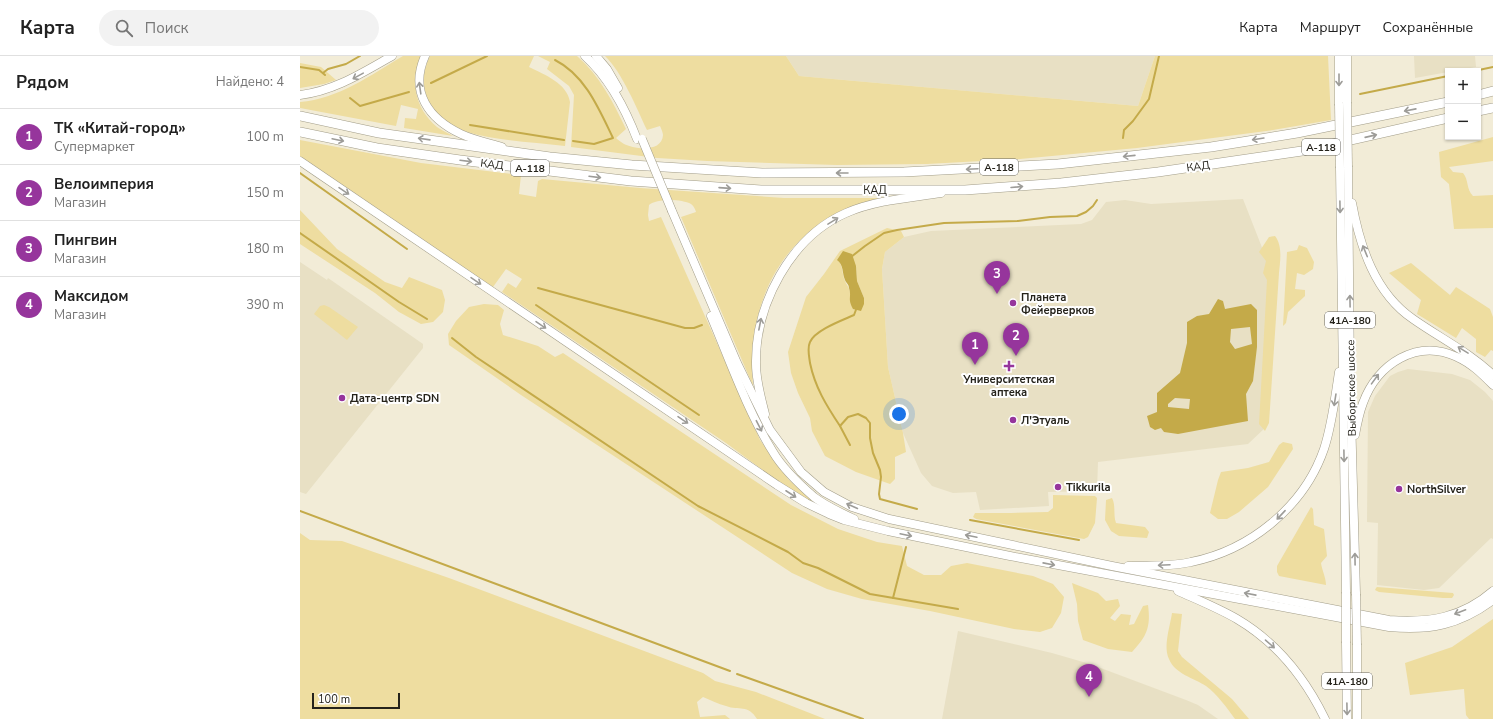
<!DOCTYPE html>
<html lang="ru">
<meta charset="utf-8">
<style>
:root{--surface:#fff;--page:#f2f2f2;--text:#222;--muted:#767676;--line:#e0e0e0;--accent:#96359c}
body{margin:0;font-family:"Nunito Sans",sans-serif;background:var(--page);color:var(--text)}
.controls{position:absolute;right:12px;top:12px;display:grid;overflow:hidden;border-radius:0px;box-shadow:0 1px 3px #0004}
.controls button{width:36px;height:36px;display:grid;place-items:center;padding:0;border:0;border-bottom:1px solid var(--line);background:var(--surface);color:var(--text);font:20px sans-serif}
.scale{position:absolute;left:12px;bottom:10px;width:88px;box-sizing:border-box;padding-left:4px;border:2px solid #25231b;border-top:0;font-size:11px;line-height:14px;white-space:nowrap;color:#25231b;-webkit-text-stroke:3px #fff;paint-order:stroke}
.you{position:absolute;left:599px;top:358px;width:14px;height:14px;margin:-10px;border:3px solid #fff;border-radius:50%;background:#1a73e8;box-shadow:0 0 0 6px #1a73e833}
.badge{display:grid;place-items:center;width:26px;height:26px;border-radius:50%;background:var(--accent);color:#fff;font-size:13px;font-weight:700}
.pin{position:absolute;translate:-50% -33px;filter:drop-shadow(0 1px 2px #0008)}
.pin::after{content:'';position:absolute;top:21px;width:14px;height:12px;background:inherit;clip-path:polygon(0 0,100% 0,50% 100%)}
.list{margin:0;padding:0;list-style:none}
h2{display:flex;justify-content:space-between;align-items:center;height:52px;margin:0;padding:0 16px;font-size:17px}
h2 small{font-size:13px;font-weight:400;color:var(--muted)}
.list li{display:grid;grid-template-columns:26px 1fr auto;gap:12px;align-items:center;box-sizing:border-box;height:56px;padding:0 16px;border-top:1px solid var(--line)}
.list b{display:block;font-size:15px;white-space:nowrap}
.list p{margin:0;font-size:13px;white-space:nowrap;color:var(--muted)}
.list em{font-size:13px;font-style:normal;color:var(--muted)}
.icon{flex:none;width:22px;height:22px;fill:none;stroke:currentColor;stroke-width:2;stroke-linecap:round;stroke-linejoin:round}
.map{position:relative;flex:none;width:1193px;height:663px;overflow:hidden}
header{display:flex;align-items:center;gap:24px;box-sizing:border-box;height:56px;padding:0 20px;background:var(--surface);border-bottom:1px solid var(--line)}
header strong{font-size:19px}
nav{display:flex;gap:22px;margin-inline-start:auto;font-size:14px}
.search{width:280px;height:36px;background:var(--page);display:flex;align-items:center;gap:10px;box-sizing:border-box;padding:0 14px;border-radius:22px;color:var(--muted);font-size:15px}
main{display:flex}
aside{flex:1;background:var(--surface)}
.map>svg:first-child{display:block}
</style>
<header>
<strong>Карта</strong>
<div class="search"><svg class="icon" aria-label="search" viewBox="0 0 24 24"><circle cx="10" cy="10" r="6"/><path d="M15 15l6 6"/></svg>Поиск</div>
<nav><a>Карта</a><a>Маршрут</a><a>Сохранённые</a></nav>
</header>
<main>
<aside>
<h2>Рядом<small>Найдено: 4</small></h2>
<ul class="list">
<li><span class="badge">1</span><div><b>ТК «Китай-город»</b><p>Супермаркет</p></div><em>100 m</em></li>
<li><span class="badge">2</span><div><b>Велоимперия</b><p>Магазин</p></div><em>150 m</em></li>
<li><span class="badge">3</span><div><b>Пингвин</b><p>Магазин</p></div><em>180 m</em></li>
<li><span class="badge">4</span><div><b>Максидом</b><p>Магазин</p></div><em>390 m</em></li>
</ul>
</aside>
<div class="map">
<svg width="1193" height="663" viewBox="0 0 1193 663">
<rect width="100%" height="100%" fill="#f2ecd7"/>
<g fill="#e8e0c4">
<polygon points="486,0 855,0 838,50 499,20"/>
<polygon points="1114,0 1175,0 1176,11 1115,22"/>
<polygon points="943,143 972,217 966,371 948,388 798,406 797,435 748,436 749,450 680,454 676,436 653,437 632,430 621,417 603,377 588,311 582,213 585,196 604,181 631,175 781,168 792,164 806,146 825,144 851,148"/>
<polygon points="0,206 27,224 28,222 123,288 123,292 6,438 0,436"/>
<polygon points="1108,313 1152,318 1170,324 1185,336 1193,345 1193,483 1191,482 1139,532 1124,534 1077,529 1078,467 1067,466 1068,356 1075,340 1090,320 1098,316"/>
<polygon points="658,575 752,597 790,608 886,644 898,649 918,663 642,663"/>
</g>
<g fill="#eedda0" fill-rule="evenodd">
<path d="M 103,0 L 121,0 C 111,27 114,51 137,71 C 141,74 148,77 153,80 L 104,72 L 105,62 L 116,63 L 118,53 L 101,49 L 96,70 L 0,52 L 0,46 C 38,43 71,19 103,0 Z"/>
<path d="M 130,0 L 234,0 L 229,11 C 245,19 267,27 270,46 L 265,90 C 233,86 198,85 167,76 C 133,66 113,33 130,0 Z"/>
<path d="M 238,0 L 277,0 C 300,20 313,46 326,73 L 316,82 C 318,84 321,86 324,88 C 334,93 362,97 363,79 C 363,77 361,72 360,70 L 347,74 C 337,53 322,16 305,0 L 486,0 L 499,20 L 838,50 L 855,0 L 1028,0 L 1031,64 L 973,74 L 837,92 L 720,103 L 627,108 L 537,109 L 407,105 L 357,102 L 271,91 L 274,39 L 269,30 L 247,13 L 250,6 Z"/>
<polygon points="0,7 21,11 36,24 24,28 0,32"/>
<path d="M 1193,81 L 1193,105 L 1149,111 L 1153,116 L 1163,117 C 1169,124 1166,133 1173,140 L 1193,139 L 1193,172 L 1154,173 L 1149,128 L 1141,121 L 1139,96 Z"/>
<path d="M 0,84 L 121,107 L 221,119 L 219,138 L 236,141 L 238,125 L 242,123 L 340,132 L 484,142 L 579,142 C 560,149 540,154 523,165 C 517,169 512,174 506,179 C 463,216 448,275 453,330 L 381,161 L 396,156 C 395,153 394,150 391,148 C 382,143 357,142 349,149 L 348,159 L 349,165 L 361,161 L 460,384 L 488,423 L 520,451 L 490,434 L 426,387 L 202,236 L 208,227 L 216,232 L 222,223 L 206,213 L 193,231 L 0,100 Z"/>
<polygon points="0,154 37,193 85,226 102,232 109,221 142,234 145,244 143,256 133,266 121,268 99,256 75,237 0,188"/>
<path d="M 587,172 L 601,175 L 604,181 L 585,196 L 582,213 L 588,311 L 603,377 L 606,396 L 595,401 L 595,423 L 590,428 L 556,416 L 525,400 L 512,375 L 510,362 L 498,337 L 491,317 L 488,296 L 506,241 L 524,218 L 540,195 ZM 539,205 L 556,210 L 557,225 L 564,242 L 550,237 C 549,230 547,230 545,225 C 542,218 543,211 539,205 Z"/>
<path d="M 975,180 C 983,190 980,206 979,217 L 969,367 L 965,375 L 959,368 L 967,224 L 963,217 L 966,205 L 959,196 L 969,181 Z"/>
<polygon points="999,189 1007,192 1014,206 1013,213 1004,219 997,217 995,233 1005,234 1005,240 988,256 986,267 983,270 987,196 997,194"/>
<polygon points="1111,207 1150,239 1156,231 1190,253 1193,261 1193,295 1191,294 1185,301 1176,296 1176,283 1162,272 1156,282 1117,258 1121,244 1089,217"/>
<polygon points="184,248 198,249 204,254 200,268 203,279 238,290 255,301 263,297 491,449 538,473 577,486 602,490 607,510 624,519 641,519 651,510 667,507 733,520 753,528 764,541 761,557 752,572 740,576 714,573 630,555 562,543 527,533 492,517 221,339 149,289 148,278 156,265 169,251"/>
<polygon points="24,249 29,251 58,271 47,284 14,258 20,250"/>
<polygon points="983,386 992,388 993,393 968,431 939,456 927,463 918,463 910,457 918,424 921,416 948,412 969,406 979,389"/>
<polygon points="753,439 795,440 797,442 795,467 788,481 784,483 676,463 673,461 675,457 711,457 748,456 753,452"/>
<path d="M 812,442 C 816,449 813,459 816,467 L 845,471 L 849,476 L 847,482 L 819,480 L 811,475 L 805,464 L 806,444 Z"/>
<path d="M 1011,451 L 1013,453 L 1014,469 L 1024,473 L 1027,500 L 1021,507 C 1022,514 1026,522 1026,529 L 979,520 L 977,516 L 977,510 Z"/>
<path d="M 0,477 L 10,484 L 42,485 L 149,522 L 403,617 L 415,625 L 456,636 L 525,663 L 457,663 C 448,648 439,655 426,650 C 418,648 411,644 403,641 L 397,646 L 400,661 L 425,659 L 430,663 L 0,663 Z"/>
<path d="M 772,527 L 798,537 L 806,545 L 818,543 L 820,550 L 810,562 L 815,565 L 821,558 L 831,559 L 829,569 L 834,568 L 843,550 L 848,549 C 851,571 847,580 832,596 L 808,593 L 783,584 L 778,565 L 777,548 Z"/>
<polygon points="1077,531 1153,537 1154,539 1152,542 1143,542 1079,536 1075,534 1076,532"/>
<path d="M 872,557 L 882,558 L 878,595 L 882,601 L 932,643 L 949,663 L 935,663 C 927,652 917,638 906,630 C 894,622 875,618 869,603 C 863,590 870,571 872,557 Z"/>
<polygon points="1193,563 1193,663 1169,663 1166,659 1164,633 1110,639 1105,607 1152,591"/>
</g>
<g fill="#c4aa49" fill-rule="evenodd">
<path d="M 543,195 L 552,198 L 556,210 L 557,225 L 564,242 L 564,248 L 561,255 L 553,253 C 547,242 552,242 549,232 C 549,228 546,227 545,224 C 542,217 544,209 537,204 Z"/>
<path d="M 918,243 L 923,245 L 925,253 L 951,248 L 957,254 L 957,291 L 953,325 L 946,338 L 948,365 L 878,378 L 864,376 L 861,372 L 855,374 L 850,371 L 847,360 L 857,356 L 857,337 L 880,317 L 887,287 L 887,266 L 897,260 L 909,258 ZM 950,271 L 952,288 L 935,293 L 930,286 L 931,273 ZM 875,342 L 890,343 L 889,353 L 868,351 L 868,348 Z"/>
</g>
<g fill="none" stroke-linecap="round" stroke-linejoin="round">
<g stroke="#c4aa49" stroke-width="2">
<path d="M 255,4 C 285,19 299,53 313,82 L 294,88 L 273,85"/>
<polyline points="0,11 19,14 25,19"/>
<polyline points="1174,15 1193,11"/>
<polyline points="23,17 28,13 46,8 60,0"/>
<polyline points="131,27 187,0"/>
<polyline points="1060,38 1148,20"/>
<polyline points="50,42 60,50 109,36"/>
<polyline points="170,69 264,84"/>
<polyline points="823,82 824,74 833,65 849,43 859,0"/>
<polyline points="0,117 107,193"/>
<polyline points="0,177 99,246 127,263"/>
<polyline points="551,201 565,190 584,177 597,174 644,167 718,165 750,161 777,160 786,156 793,150 797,144"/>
<polyline points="238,232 385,272 394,272 402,269"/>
<polyline points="236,249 399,359"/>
<path d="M 557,251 L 554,259 C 543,264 515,274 510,286 C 507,292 509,299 510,307 C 515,331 526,349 540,370 L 548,361 L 558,358 L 566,362 L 570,367 L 570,382 L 573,397 L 580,414 L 581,421 L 579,438 L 580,443 L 617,453"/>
<polyline points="152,282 176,301 398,450 488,496 503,507 518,512 570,538 658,553"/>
<polyline points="540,370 550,389"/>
<polyline points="0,455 430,615"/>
<polyline points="670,464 779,484"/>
<polyline points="593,542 606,491"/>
<polyline points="437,618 563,663"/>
</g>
<g stroke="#a29d89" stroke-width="9">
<g id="primary">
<path d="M 125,0 C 109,36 129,63 161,78 C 174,84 189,87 202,91"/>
<path d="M 285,0 C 310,23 325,52 337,83"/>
<polyline points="296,0 307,13 318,32"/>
<polyline points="1047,0 1047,46"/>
<path d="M 0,39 C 34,35 62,17 92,0"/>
<polyline points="1039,48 1039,0"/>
<path d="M 0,105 L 477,429 L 506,447 L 529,458 L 544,464 L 588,475 L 710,500 L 1089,571 C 1129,575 1160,569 1193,544"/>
<polyline points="1048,111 1050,324 1056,538"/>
<polyline points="1040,112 1046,536"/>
<path d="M 1052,147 C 1060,191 1075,237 1113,263 C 1140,282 1169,296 1193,319"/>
<path d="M 372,155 L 437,307 L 470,374 L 501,416 L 524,436 L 552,451 L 589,463 L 812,510 L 1089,564 C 1129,567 1162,562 1193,535"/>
<path d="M 411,260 C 430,305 447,354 473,396 C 483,413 499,428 514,441 C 526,450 541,457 554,463"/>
<path d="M 465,358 C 461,342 456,325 456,308 C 455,248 491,181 546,157 C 576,144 609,142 641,137"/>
<path d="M 1055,379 C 1057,368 1059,357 1063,347 C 1077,308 1117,282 1157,301 C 1171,307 1182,318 1193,329"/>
<path d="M 828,510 C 849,509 871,511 891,506 C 950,494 1004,451 1024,393 C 1032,369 1035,342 1039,316"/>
<path d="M 878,535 C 898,544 918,552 937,563 C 976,586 1005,622 1025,663"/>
<polyline points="1046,587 1047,663"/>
<polyline points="1057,663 1057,589"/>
</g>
</g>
<g stroke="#a29d89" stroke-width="10">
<g id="motorway">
<polyline points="1178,39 1193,35"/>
<polyline points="1178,55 1193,52"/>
<polyline points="0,60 79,77 250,101 332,109 462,117 604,116 758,108 911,91 997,77 1148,46"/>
<polyline points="0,76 77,92 160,104 331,125 461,134 665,134 761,127 858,116 1002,95 1148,62"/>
</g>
</g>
<use href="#primary" stroke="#fff" stroke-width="8"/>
<use href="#motorway" stroke="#fff" stroke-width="9"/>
<g stroke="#a29d89" stroke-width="9" stroke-linecap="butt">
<g id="primary-bridge">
<polyline points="1047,46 1048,111"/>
<polyline points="1039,48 1040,112"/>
<polyline points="342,83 372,155"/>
<polyline points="1046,536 1046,587"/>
<polyline points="1056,538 1057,589"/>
</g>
</g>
<use href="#primary-bridge" stroke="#fff" stroke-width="8"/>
</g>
<defs><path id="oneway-shaft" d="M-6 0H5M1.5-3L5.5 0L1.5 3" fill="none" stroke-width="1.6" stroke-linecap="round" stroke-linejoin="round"/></defs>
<g stroke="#9d9c98">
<use href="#oneway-shaft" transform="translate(58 20) rotate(151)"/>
<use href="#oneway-shaft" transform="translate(1039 24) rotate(90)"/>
<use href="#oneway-shaft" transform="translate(120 32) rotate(-98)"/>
<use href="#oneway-shaft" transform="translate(1110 54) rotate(169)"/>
<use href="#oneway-shaft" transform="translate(1071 80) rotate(-13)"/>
<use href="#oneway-shaft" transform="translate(124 83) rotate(-172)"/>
<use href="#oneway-shaft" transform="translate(958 83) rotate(171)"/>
<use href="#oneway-shaft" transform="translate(38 84) rotate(12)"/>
<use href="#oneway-shaft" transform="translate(829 100) rotate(174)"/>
<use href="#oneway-shaft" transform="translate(166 105) rotate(7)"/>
<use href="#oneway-shaft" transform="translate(672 113) rotate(177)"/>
<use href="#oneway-shaft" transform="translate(542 117) rotate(180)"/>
<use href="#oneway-shaft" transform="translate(295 121) rotate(7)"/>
<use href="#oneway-shaft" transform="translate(717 131) rotate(-5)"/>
<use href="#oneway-shaft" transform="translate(425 132) rotate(4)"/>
<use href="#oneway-shaft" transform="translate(44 135) rotate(34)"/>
<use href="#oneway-shaft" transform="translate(1040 151) rotate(89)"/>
<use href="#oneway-shaft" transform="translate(533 165) rotate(-32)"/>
<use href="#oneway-shaft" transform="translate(1065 195) rotate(-112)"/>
<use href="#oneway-shaft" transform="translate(176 225) rotate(34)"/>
<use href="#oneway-shaft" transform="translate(1050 245) rotate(-91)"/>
<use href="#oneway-shaft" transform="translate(460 268) rotate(-79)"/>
<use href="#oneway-shaft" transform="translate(241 269) rotate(34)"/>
<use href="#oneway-shaft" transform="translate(1163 294) rotate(-148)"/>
<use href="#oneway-shaft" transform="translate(1075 323) rotate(-54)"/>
<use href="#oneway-shaft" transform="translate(1035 344) rotate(99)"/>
<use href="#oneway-shaft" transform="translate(383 364) rotate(34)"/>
<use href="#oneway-shaft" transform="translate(459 370) rotate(63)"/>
<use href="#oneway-shaft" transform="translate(1044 400) rotate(89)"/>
<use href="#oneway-shaft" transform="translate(491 438) rotate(33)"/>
<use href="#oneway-shaft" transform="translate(552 450) rotate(-156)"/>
<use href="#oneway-shaft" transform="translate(981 459) rotate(133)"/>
<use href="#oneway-shaft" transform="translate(606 479) rotate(12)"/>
<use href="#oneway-shaft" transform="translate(671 480) rotate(-168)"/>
<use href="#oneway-shaft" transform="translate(1055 503) rotate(-91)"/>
<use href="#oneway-shaft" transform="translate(749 508) rotate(11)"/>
<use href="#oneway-shaft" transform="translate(864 509) rotate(177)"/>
<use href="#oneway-shaft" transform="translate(950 538) rotate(-169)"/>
<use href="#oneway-shaft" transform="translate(1160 556) rotate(159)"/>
<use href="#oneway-shaft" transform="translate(970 588) rotate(41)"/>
<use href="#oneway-shaft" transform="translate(1047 653) rotate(89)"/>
</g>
<g fill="#96359c" stroke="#fff" stroke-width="1.5">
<circle cx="713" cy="247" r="4"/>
<path d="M707 304h4v4h4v4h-4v4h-4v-4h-4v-4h4z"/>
<circle cx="42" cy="342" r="4"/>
<circle cx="713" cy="364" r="4"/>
<circle cx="758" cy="431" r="4"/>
<circle cx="1099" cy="433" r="4"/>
</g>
<g text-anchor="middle" stroke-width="4" stroke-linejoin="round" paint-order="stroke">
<g fill="#fff" stroke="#66655f" stroke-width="1">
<rect x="1002" y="83" width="38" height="16" rx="3"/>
<rect x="680" y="103" width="38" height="16" rx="3"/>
<rect x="211" y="104" width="38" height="16" rx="3"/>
<rect x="1025" y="256" width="50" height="16" rx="3"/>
<rect x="1022" y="617" width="50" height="16" rx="3"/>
</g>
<g font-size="10" font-weight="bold" fill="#25231b">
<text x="1021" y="95">А-118</text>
<text x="699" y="115">А-118</text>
<text x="230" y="116">А-118</text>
<text x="1050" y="268">41А-180</text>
<text x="1047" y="629">41А-180</text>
</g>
<g font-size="11" fill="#25231b" stroke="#fff">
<text transform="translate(192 108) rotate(7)" y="4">КАД</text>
<text transform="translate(898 110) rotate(-8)" y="4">КАД</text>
<text x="575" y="138">КАД</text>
<text transform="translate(1051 332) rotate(-91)" y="4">Выборгское шоссе</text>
</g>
<g font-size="11" font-weight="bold" fill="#25231b" stroke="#fff" text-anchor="start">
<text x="721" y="245">Планета<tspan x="721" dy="13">Фейерверков</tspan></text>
<text x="709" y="327" text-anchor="middle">Университетская<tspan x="709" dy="13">аптека</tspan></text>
<text x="50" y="346">Дата-центр SDN</text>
<text x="721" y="368">Л'Этуаль</text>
<text x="766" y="435">Tikkurila</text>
<text x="1107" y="437">NorthSilver</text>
</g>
</g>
</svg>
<div class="controls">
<button>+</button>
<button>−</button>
</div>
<div class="scale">100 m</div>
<div class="you"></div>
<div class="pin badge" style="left:675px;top:309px">1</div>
<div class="pin badge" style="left:716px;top:300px">2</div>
<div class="pin badge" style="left:697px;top:238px">3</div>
<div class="pin badge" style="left:789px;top:641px">4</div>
</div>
</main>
